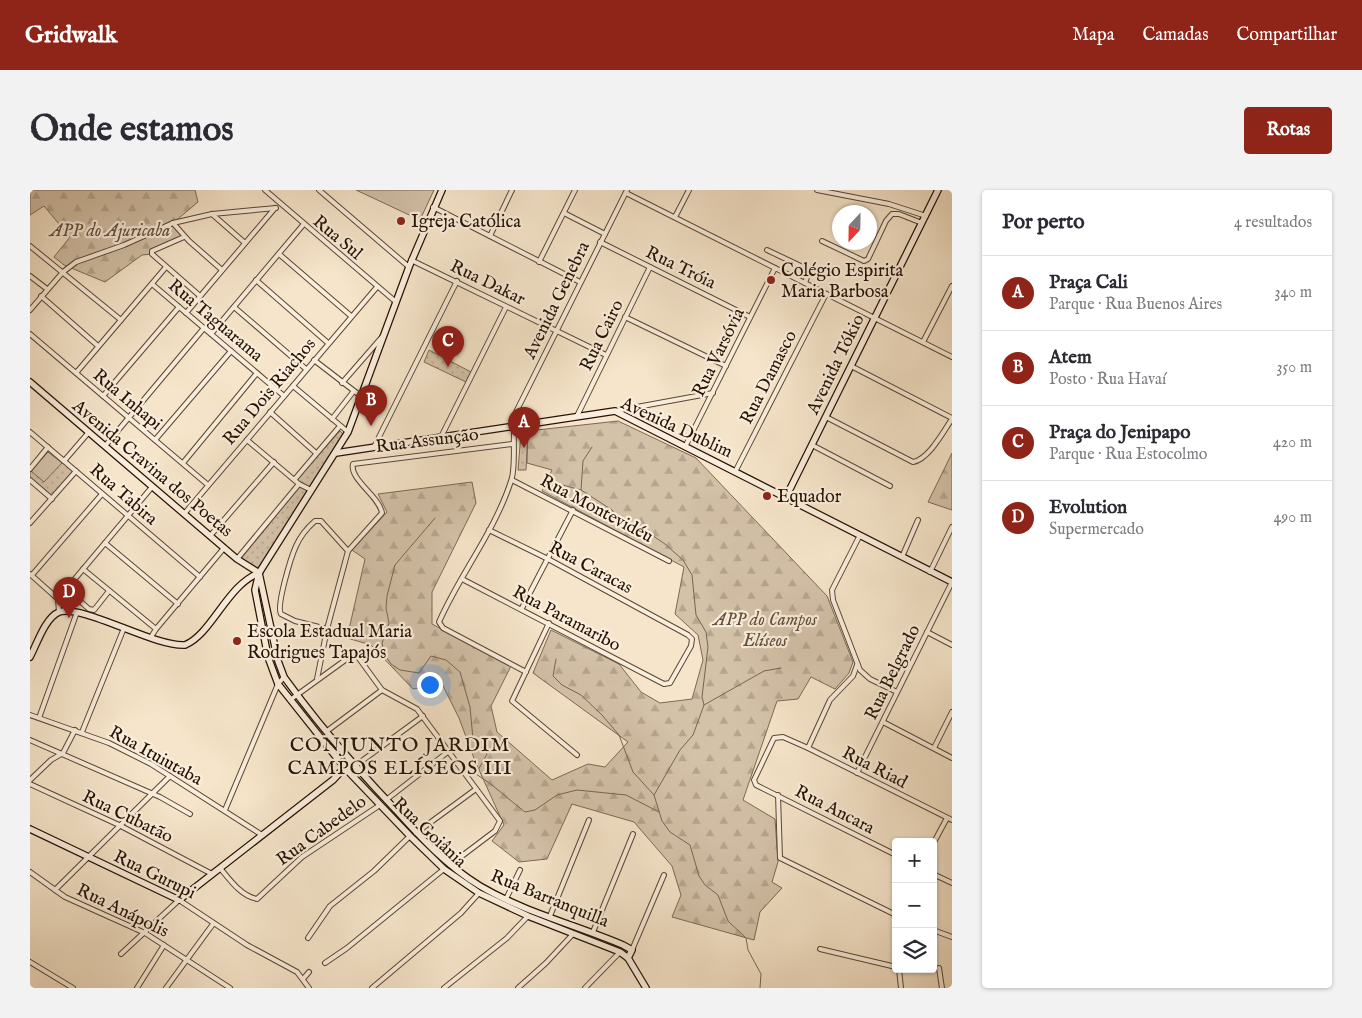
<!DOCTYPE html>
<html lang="pt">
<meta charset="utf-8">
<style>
:root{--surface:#fff;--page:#f2f2f3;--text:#2b2b33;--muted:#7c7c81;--line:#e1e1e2;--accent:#8f2418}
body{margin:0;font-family:"IM FELL English",serif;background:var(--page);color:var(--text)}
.controls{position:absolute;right:15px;bottom:15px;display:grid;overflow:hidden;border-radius:5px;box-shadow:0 1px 4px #0004}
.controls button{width:45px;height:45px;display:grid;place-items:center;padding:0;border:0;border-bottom:1px solid var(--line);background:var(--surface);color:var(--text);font:25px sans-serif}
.compass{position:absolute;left:802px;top:15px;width:45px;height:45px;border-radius:50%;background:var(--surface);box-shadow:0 1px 4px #0004;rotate:202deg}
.you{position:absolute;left:399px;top:494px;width:18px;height:18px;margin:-12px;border:4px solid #fff;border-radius:50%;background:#1a73e8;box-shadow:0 0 0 8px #1a73e833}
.badge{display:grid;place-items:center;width:32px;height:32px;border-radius:50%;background:var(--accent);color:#fff;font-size:16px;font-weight:700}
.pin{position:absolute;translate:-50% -41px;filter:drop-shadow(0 1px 2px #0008)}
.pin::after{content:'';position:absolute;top:26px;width:18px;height:15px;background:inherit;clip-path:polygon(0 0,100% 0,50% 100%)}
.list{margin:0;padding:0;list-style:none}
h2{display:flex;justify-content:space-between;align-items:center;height:65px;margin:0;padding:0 20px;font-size:21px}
h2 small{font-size:16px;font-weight:400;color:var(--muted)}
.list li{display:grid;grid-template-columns:32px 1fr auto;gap:15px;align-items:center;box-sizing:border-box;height:75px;padding:0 20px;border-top:1px solid var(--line)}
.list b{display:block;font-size:19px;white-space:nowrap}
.list p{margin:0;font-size:16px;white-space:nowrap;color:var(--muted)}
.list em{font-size:16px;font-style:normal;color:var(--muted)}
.icon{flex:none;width:28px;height:28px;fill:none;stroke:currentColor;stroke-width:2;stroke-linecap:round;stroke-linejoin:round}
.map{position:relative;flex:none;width:922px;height:798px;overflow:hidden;border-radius:5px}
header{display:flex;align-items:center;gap:30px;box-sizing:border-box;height:70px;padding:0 25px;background:var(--accent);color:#fff}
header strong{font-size:24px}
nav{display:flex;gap:28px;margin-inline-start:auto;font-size:18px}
.intro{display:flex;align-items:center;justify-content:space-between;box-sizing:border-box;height:120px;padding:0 30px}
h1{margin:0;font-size:35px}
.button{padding:12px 22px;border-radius:5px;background:var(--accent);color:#fff;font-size:18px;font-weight:700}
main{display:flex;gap:30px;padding:0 30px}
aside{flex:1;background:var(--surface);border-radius:5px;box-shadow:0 1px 4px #0004}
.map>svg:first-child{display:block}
</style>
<header>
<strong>Gridwalk</strong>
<nav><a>Mapa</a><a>Camadas</a><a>Compartilhar</a></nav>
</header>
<div class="intro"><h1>Onde estamos</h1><a class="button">Rotas</a></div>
<main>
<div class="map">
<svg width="922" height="798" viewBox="0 0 922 798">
<defs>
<pattern id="green-dots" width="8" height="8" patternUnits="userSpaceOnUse" patternTransform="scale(1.25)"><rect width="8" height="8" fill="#d3c1a8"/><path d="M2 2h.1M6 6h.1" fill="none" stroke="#b5a58f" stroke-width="1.8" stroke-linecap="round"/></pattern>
<pattern id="forest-firs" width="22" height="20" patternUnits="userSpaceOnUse" patternTransform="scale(1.25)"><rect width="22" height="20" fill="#d3c1a8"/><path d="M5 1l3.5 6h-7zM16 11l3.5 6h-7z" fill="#b5a58f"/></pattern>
</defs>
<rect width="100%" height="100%" fill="#f6e5ca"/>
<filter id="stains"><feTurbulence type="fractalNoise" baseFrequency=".004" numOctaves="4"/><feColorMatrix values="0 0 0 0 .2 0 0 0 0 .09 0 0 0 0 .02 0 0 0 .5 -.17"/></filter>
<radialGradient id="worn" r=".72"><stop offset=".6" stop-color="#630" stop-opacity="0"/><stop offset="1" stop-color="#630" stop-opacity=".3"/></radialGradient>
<g fill="url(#green-dots)" stroke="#7c6954">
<polygon points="399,160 441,182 436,192 394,172"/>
<polygon points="310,241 313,244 225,384 210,370 271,295 265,291"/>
<polygon points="498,241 496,280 488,280 491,243"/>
<polygon points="18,257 46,281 22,309 0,290 0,279"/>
<polygon points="272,511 357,615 426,677 472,707 559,740 594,759 597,763 558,742 503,724 454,702 424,680 355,616 324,582 270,514"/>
</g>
<g fill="url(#forest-firs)" stroke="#7c6954">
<polygon points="0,0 165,0 168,12 143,33 154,47 129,56 122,64 112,65 75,92 34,75 24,67 40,47 14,16 0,25"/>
<polygon points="588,231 666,268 797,406 823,472 819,483 805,499 781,487 768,509 747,511 713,610 745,629 748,672 742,692 752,698 730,722 724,750 642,727 651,705 642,676 604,632 542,614 517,669 489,672 462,651 474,635 445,571 429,528 412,494 383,499 341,455 317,448 335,369 322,360 357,322 348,304 442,292 446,313 402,402 402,434 481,476 461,516 467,542 522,590 558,574 575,577 598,552 503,483 521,440 589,474 611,502 630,513 662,509 673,470 668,445 645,424 654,377 512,301 522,280 497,273 498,241"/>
<polygon points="922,263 922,320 898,312"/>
</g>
<g fill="#d3c1a8" stroke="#7c6954">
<polygon points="326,0 404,0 390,30"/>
<polygon points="18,262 32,273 14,292 1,281"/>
</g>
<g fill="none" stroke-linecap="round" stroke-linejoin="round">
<g stroke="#786550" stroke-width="1">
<polyline points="529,294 551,300 582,320 589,330 616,341 635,354 653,370 662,385 666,425 676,442 678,457 672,507 674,515 663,545 650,560 624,605"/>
<polyline points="551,300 553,271 562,257"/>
<path d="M 405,328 L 365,375 L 357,406 L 356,418 L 359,433 L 352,453 L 355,465 L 361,474 L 370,480 L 389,483 L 401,466 L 416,470 L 430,482 L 440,517 L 443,549 L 457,564 L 446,584 C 464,595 478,609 495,622 L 505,620 L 527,605 L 547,600 L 596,605 L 629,622"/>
<polyline points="526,469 523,486 532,495 551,505 572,525 589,545 603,582 624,605 632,631 640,642 660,655 669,686 675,695 688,705 698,731 716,748 718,760 731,784 730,798"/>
<polyline points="674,515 734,481 751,478"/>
</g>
<g stroke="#5a4632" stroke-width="6">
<g id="street">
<polyline points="235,0 366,112"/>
<polyline points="289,0 379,77"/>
<polyline points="787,0 859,14 896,26"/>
<polyline points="596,3 922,167"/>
<polyline points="403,17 550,92"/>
<polyline points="534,23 575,44"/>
<polyline points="182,24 215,53"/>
<polyline points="645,27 659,0"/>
<polyline points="143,33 159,51 192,80"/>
<polyline points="460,46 482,0"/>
<polyline points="154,47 122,61 122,64 170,106"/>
<polyline points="792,51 834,71 838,69 856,31 862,24 869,24 892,33"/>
<polyline points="570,52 720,127"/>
<polyline points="0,56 91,130"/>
<polyline points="737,60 777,79 779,81 775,93"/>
<polyline points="249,64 321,126"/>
<polyline points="381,70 576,165"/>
<polyline points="509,72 545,0"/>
<polyline points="0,86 17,99"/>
<polyline points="226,90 298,153"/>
<polyline points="122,94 254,206"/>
<polyline points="11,106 68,156"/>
<polyline points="204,117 276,179"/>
<polyline points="0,120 33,82 46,72 94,55 143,33 182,24 246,18"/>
<polyline points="156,123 245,18"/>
<polyline points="595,127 696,176"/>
<polyline points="0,144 178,295"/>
<polyline points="181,144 273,35"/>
<polyline points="893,152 922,96"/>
<polyline points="284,170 332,207"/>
<polyline points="821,176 922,228"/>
<polyline points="46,183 136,77"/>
<polyline points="312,193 352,147"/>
<polyline points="263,196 318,242"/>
<polyline points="73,206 149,117"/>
<polyline points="585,221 683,203"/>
<polyline points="240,222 286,263"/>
<polyline points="547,226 620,77"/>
<path d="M 796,227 L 883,272 C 899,269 913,242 922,229"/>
<polyline points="302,229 323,202"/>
<polyline points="0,242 170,387"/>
<polyline points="411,247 476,117"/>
<polyline points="125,250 201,161"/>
<polyline points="782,255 860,296"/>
<polyline points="75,256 174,138"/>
<polyline points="344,257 427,91"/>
<polyline points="655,257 745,78"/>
<polyline points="34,271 59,242"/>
<polyline points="153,273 227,183"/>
<polyline points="0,279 18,257"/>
<polyline points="705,282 796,104"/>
<polyline points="265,289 310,236"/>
<polyline points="0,290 22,309"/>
<polyline points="482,290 639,371"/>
<polyline points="269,294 281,300"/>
<polyline points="154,324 347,97"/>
<polyline points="0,333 46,281"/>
<polyline points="830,345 802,400 803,410 830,480 840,489 867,502"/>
<polyline points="180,346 244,272"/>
<polyline points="75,353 148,414"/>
<polyline points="872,367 888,330"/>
<polyline points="207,369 269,294 217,250"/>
<polyline points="53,379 126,439"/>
<polyline points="900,382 922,337"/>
<polyline points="0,384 28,409"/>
<polyline points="2,385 72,304"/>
<polyline points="432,389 634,494 640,493 661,456 662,449 658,445 518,369 459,340"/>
<polyline points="36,399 59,419 64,420 79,401"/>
<polyline points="492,418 543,320"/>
<polyline points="29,422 28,409 122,297"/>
<polyline points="519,433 482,511 547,565"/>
<path d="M 297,439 L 265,431 L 251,424 C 246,416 261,367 266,356 C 270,347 277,338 285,331 L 291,331 L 318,361"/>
<polyline points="897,442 922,455"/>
<polyline points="121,447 126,439 194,358"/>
<path d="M 496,482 L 413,438 L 409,432 C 430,384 465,341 481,291 C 487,275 481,244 486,222 L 597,0"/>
<path d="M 287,489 L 297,439 L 318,361 L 352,323 C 350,307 319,289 323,274 L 482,254"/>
<polyline points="260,510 325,463 352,500 387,519 470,631 465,641 420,675"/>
<polyline points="0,525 79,553 121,574 232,645"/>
<polyline points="9,528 47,422"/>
<polyline points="853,532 922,568"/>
<polyline points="297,541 352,500"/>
<polyline points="52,542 94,438"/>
<polyline points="0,550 130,607 160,624"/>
<polyline points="778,558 800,510 823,486 827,475"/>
<polyline points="904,558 922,522"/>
<polyline points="325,576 393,526"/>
<polyline points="827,583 922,392"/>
<polyline points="0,590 21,570 33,563 45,540"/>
<polyline points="0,594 89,635 182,684"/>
<polyline points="748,605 750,668 866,725"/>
<polyline points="356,610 419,561"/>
<polyline points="195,620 248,494 254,487"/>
<polyline points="386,643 446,599"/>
<polyline points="903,654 917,628"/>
<polyline points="866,665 726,595 724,590 744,548 753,547 778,558 922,630"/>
<path d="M 190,678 C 200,690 211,706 227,709 L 272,667 L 350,615"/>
<polyline points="0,682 35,707 115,743 200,798"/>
<polyline points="903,684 922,693"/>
<polyline points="25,700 140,586"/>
<polyline points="476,709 490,680"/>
<polyline points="520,726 559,630"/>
<polyline points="866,733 866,753"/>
<polyline points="903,740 922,747"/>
<polyline points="563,742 603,644"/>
<polyline points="278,748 300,716 344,681 380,646"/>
<polyline points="790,759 866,777"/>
<polyline points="602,760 634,685"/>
<polyline points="91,764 149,710 217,755 267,782 279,798"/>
<polyline points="0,772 43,798"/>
<polyline points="295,773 317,758 414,679"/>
<polyline points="909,778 912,798"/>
<polyline points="869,779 871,798"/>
<polyline points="273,789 279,782"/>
<polyline points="107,798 134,755"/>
<polyline points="136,798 183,734"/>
<polyline points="342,798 431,723 449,703"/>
<polyline points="414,798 477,748 498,726"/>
<polyline points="488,798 516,773 543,744"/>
<polyline points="555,798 590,762"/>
</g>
</g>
<g stroke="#261100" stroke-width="8">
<g id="secondary">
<polyline points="412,0 379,77 318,242 229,383 225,400 238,467 248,494 314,577 380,646 414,679 449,703 498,726 590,762 598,768 616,798"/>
<polyline points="0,192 207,369 229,383"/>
<polyline points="306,263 585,221 922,392"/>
<polyline points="756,307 908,0"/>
<path d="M 229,383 L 248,471 L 254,487 C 288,534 326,578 366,620 C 391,648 417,676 450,696 C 494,722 546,735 593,755 L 602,760 L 598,768"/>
<path d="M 0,467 C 7,454 15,428 29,422 C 53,414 124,457 155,455 C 182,444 197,395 229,383"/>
<polyline points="0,639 149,710 303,590 317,575"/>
</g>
</g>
<use href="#street" stroke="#f9eedd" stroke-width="4"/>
<use href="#secondary" stroke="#f9eedd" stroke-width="5.5"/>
</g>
<g fill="#8f2418" stroke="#f9eedd" stroke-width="2">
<circle cx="371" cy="31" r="5"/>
<circle cx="741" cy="90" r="5"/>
<circle cx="737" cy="306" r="5"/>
<circle cx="207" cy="451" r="5"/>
</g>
<g text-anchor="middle" stroke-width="4.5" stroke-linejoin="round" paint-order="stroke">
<g font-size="18" fill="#261100" stroke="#f9eedd" text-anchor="start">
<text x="381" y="37">Igreja Católica</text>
<text x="751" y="86">Colégio Espirita<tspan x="751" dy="21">Maria Barbosa</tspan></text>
<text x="747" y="312">Equador</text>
<text x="217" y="447">Escola Estadual Maria<tspan x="217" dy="21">Rodrigues Tapajós</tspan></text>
</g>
<g font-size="18" font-style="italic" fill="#634f3b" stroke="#f9eedd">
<text x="80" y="46">APP do Ajuricaba</text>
<text x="735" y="435">APP do Campos<tspan x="735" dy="21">Elíseos</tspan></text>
</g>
<g font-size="18" fill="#261100" stroke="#f9eedd">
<text transform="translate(308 47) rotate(40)" y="6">Rua Sul</text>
<text transform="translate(651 77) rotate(26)" y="6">Rua Tróia</text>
<text transform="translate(458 92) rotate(26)" y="6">Rua Dakar</text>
<text transform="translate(526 110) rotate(-64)" y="6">Avenida Genebra</text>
<text transform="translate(186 130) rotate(40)" y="6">Rua Taguarama</text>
<text transform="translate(571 145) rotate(-64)" y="6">Rua Cairo</text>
<text transform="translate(688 162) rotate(-64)" y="6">Rua Varsóvia</text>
<text transform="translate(805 174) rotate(-64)" y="6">Avenida Tókio</text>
<text transform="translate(738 187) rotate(-63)" y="6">Rua Damasco</text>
<text transform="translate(239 201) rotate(-50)" y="6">Rua Dois Riachos</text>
<text transform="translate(98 209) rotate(40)" y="6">Rua Inhapi</text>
<text transform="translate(647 237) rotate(25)" y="6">Avenida Dublim</text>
<text transform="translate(397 250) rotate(-7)" y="6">Rua Assunção</text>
<text transform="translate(123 278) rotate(40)" y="6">Avenida Cravina dos Poetas</text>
<text transform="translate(94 304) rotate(41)" y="6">Rua Tabira</text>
<text transform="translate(567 318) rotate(28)" y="6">Rua Montevidéu</text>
<text transform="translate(561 377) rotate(28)" y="6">Rua Caracas</text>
<text transform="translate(537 428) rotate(28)" y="6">Rua Paramaribo</text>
<text transform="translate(862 482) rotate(-64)" y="6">Rua Belgrado</text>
<text transform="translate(126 565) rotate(29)" y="6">Rua Ituiutaba</text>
<text transform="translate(845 577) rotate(27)" y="6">Rua Riad</text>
<text transform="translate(805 619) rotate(27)" y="6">Rua Ancara</text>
<text transform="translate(98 626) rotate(26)" y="6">Rua Cubatão</text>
<text transform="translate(291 640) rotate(-36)" y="6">Rua Cabedelo</text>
<text transform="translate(400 642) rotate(43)" y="6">Rua Goiânia</text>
<text transform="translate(125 684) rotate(26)" y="6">Rua Gurupi</text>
<text transform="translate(520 708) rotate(22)" y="6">Rua Barranquilla</text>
<text transform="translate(93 720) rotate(26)" y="6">Rua Anápolis</text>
</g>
<g font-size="20" letter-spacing="1" fill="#261100" stroke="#f9eedd">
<text x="370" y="561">CONJUNTO JARDIM<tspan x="370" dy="23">CAMPOS ELÍSEOS III</tspan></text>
</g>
</g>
<rect width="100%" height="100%" filter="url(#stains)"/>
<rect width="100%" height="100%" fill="url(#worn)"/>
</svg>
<div class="controls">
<button>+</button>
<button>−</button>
<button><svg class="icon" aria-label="layers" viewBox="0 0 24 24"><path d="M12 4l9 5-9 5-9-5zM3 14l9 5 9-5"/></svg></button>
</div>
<svg class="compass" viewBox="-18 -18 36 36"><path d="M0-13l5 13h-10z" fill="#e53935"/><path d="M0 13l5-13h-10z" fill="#7c7c81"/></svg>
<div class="you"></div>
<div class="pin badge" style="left:494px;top:258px">A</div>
<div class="pin badge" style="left:341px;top:236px">B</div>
<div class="pin badge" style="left:418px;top:177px">C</div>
<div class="pin badge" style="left:39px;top:428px">D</div>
</div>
<aside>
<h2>Por perto<small>4 resultados</small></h2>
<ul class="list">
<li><span class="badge">A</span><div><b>Praça Cali</b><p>Parque · Rua Buenos Aires</p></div><em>340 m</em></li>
<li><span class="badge">B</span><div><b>Atem</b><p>Posto · Rua Havaí</p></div><em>350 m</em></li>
<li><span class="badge">C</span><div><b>Praça do Jenipapo</b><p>Parque · Rua Estocolmo</p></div><em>420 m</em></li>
<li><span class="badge">D</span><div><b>Evolution</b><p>Supermercado</p></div><em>490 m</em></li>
</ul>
</aside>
</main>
